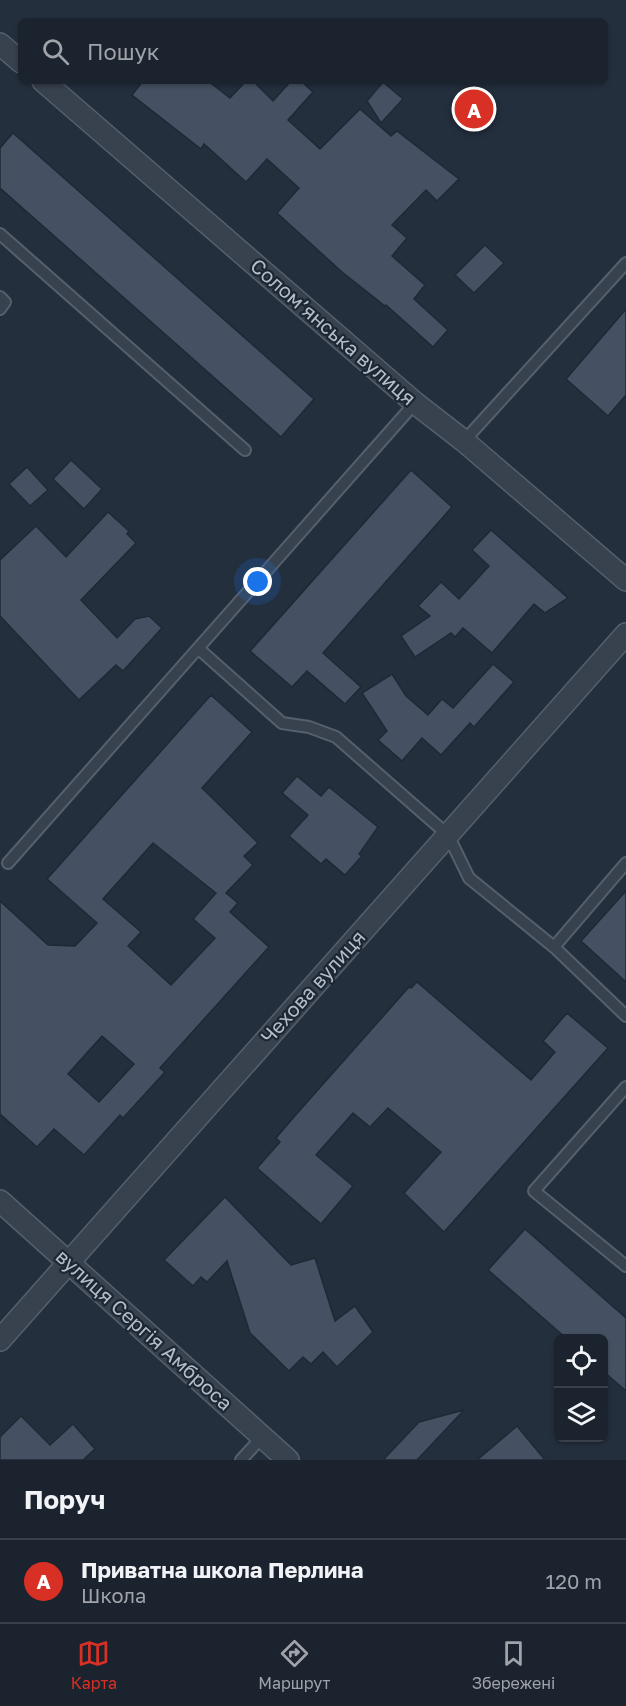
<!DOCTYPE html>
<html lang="uk">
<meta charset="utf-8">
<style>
:root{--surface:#1b232e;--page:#242b36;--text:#f1f3f6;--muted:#a0a4aa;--line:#39404a;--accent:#d93025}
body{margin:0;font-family:"Golos Text",sans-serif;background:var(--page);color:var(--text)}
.controls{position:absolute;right:18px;bottom:18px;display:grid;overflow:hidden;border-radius:9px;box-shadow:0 2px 4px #0004}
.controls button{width:54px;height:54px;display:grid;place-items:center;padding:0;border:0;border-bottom:2px solid var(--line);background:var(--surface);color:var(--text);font:30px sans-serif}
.you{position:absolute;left:258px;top:582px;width:21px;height:21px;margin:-15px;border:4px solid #fff;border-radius:50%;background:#1a73e8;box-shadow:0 0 0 9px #1a73e833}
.badge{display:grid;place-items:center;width:39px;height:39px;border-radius:50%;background:var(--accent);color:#fff;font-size:20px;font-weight:700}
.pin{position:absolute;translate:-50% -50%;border:3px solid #fff;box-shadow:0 2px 6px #0006}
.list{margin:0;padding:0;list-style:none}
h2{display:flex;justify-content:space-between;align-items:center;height:78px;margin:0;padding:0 24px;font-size:26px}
h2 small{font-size:20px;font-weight:400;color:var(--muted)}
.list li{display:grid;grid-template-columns:39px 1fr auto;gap:18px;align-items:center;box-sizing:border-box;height:84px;padding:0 24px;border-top:2px solid var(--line)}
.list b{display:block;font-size:22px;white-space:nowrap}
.list p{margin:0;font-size:20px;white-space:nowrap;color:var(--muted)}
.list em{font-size:20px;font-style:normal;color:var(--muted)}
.icon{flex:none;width:33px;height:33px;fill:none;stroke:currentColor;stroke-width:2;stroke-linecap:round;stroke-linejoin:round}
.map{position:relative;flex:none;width:626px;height:1460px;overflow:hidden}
.search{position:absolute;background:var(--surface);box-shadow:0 2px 4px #0004;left:18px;right:18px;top:18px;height:66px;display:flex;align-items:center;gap:15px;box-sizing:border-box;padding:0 21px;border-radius:9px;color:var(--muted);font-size:22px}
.sheet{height:162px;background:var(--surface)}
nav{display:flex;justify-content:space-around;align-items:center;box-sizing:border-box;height:84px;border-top:2px solid var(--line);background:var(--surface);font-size:16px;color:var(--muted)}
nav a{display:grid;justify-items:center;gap:3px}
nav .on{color:var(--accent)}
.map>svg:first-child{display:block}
</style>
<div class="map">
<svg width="626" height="1460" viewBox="0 0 626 1460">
<rect width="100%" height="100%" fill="#242f3e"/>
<g fill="#455162" stroke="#1f2835" stroke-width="1.5" fill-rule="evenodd">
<polygon points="143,81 208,81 230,98 246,81 253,81 273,101 291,81 301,81 313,92 288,120 320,149 360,109 391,136 397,131 459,179 437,201 426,190 392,225 407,238 392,256 425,285 414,299 448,330 433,347 386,305 385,306 342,272 277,213 299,188 267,159 246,182 204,144 201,149 132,95"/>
<polygon points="383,82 403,99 381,123 367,101"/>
<polygon points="13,133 314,399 281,437 0,188 0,148"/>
<polygon points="485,245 504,263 474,293 455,275"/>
<polygon points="626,309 626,395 608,416 566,379"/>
<polygon points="71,460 102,489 84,509 53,479"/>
<polygon points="27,467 48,490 30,506 9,484"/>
<polygon points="411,470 452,507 323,653 361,687 345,704 307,671 292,687 250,651"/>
<polygon points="108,512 129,531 127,534 136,543 81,600 117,638 135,619 149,616 162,628 123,671 116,665 79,700 0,616 0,560 36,526 66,557"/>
<polygon points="491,530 568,598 545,613 534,604 492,653 463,628 455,637 451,633 415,657 401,636 430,616 418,606 441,582 459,599 489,566 472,550"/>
<polygon points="493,664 514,682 474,727 470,723 441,755 422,738 402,761 378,740 387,731 362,693 392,674 406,696 428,715 442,699 453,708"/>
<path d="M 211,695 L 252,732 L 202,788 L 258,843 L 244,856 L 253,865 L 226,893 L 238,903 L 230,912 L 269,947 L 160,1068 L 165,1072 L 123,1118 L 120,1115 L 84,1155 L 54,1129 L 37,1147 L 0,1114 L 0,901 L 48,945 L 75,946 L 97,923 L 47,879 ZM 153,843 L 216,893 L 193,919 L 215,938 L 171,985 L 128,946 L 141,932 L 103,899 ZM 102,1036 L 134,1064 L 99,1102 L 68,1074 Z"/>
<polygon points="297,776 321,796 329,787 378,827 359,854 362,856 345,875 326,859 321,864 289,836 308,815 282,793"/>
<polygon points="626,891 626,982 581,941"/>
<polygon points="417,982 531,1080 555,1052 543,1041 567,1013 608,1048 444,1232 404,1193 441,1152 388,1108 370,1127 353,1113 316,1155 353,1186 321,1224 257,1168 280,1142 276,1138 293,1118 409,987 411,988"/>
<polygon points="225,1197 291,1265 315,1258 335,1321 355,1306 373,1332 337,1367 323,1352 311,1364 303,1357 289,1371 250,1333 227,1261 207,1282 201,1277 193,1286 164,1260"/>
<polygon points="525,1229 626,1318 626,1391 603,1371 603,1338 566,1338 488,1270"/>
<polygon points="464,1410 417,1460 383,1460 419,1422"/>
<polygon points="21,1416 50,1445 73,1424 95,1449 83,1460 0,1460 0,1437"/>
<polygon points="517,1426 545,1460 477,1460"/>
</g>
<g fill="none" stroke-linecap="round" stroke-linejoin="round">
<g stroke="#565f6c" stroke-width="14">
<g id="service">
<polyline points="0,234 245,450"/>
<polyline points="0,297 5,302 0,309"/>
<polyline points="464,441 626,263"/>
<polyline points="199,649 282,723 309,727 336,737 448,835 469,878 554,947 626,1016"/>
<polyline points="8,863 415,403"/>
<polyline points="554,947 626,863"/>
<polyline points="626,1087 534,1191 626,1266"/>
<polyline points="241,1460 262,1437"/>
</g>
</g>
<g stroke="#565f6c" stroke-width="24">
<g id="minor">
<polyline points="0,44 21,62"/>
<polyline points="43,81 415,403 464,441 626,580"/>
<polyline points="0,1201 288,1460"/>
<polyline points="0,1340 626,634"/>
</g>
</g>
<use href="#service" stroke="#38414e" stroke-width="10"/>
<use href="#minor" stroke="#38414e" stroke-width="21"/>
</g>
<g text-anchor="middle" stroke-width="4.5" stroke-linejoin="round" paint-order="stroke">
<g font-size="20" fill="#b4bcc9" stroke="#1d2633">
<text transform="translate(333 332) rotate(41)" y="7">Соломʼянська вулиця</text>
<text transform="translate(313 987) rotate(-48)" y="7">Чехова вулиця</text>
<text transform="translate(144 1330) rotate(42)" y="7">вулиця Сергія Амброса</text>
</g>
</g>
</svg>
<div class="controls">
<button><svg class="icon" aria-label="locate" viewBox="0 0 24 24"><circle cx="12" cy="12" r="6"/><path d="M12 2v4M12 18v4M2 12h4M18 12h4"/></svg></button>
<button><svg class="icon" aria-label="layers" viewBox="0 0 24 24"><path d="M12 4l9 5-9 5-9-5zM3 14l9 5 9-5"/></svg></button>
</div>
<div class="you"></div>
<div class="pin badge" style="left:474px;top:109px">A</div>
<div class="search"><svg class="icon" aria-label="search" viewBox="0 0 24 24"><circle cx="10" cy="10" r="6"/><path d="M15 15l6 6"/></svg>Пошук</div>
</div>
<section class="sheet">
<h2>Поруч<small></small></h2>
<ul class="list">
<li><span class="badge">A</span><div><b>Приватна школа Перлина</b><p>Школа</p></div><em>120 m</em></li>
</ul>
</section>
<nav>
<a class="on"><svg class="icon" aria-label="map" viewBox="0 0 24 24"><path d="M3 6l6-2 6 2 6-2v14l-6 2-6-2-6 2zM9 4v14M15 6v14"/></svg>Карта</a>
<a><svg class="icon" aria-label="directions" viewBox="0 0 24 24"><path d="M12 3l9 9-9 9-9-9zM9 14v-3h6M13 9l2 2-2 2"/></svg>Маршрут</a>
<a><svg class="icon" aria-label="saved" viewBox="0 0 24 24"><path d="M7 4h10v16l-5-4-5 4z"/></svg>Збережені</a>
</nav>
